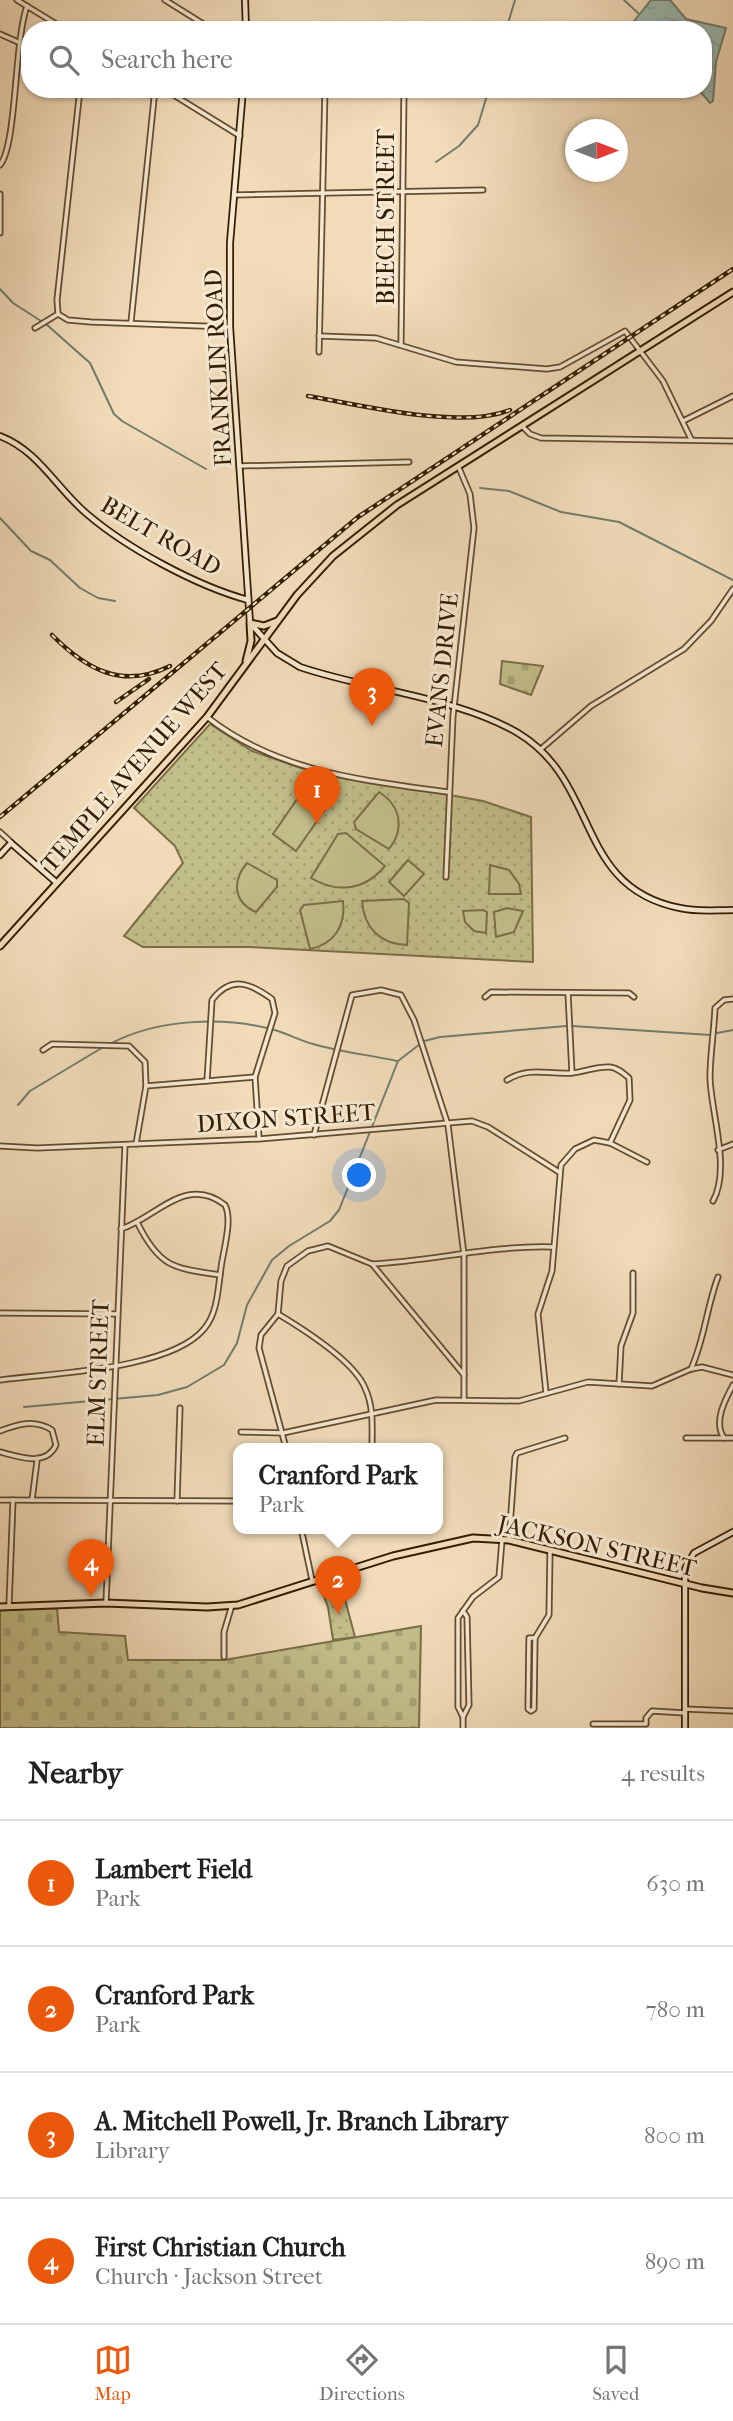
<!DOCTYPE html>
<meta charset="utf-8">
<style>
:root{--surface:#fff;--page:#f6f6f6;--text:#222;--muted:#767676;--line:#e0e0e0;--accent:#ea580c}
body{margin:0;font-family:"IM FELL French Canon",serif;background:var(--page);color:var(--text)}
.compass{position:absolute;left:565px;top:119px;width:63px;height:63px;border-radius:50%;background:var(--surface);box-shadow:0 2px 5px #0004;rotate:90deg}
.you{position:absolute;left:360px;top:1176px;width:24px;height:24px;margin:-18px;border:5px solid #fff;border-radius:50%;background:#1a73e8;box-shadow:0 0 0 10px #1a73e833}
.badge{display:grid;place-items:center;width:46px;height:46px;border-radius:50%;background:var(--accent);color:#fff;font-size:23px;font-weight:700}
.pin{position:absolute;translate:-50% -58px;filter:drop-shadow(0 2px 4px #0008)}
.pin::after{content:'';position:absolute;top:37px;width:24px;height:21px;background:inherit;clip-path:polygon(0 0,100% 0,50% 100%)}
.popup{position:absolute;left:233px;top:1443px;width:210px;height:91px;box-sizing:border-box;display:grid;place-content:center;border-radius:14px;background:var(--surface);filter:drop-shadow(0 2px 5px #0005);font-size:23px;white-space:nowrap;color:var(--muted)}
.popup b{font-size:26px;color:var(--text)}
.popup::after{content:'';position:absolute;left:50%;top:100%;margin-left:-14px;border:14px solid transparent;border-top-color:var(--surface)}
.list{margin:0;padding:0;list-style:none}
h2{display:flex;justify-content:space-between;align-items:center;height:91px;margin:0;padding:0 28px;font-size:30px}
h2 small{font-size:23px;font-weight:400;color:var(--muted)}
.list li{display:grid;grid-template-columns:46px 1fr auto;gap:21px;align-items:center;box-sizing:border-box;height:126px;padding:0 28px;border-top:2px solid var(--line)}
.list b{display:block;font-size:26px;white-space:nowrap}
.list p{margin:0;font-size:23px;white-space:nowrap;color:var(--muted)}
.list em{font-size:23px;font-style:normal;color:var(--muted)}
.icon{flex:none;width:38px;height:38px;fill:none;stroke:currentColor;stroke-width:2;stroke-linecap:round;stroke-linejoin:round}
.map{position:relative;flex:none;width:733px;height:1728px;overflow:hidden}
.search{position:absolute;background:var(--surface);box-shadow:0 2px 5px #0004;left:21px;right:21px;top:21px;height:77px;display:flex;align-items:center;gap:18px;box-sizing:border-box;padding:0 24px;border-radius:28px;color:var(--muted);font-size:26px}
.sheet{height:595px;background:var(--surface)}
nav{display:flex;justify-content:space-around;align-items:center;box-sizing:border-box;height:98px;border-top:2px solid var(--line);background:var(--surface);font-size:19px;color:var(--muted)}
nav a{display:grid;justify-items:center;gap:4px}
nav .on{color:var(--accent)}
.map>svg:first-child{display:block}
</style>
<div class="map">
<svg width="733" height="1728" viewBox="0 0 733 1728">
<defs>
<pattern id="cemetery-stones" width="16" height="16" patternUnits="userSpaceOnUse" patternTransform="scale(1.75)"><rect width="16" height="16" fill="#c2be8a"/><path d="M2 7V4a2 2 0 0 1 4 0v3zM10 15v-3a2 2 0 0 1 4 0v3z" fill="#a7a375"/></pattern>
<pattern id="park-dots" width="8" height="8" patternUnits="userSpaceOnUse" patternTransform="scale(1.75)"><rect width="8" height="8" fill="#c2be8a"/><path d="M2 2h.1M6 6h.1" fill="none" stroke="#a7a375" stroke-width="1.8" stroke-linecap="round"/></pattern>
<pattern id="water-ripples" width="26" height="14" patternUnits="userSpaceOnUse" patternTransform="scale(1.75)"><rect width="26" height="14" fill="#9bbbb1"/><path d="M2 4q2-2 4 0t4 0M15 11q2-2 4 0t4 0" fill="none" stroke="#86a096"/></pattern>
</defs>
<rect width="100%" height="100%" fill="#f1dbb9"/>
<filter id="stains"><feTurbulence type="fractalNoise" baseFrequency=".00286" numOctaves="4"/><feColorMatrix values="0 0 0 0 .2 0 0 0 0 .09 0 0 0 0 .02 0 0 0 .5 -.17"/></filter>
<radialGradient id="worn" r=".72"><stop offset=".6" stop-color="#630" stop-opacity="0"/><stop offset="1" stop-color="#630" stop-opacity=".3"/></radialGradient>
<g fill="url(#cemetery-stones)" stroke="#7b6e46" stroke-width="2">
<polygon points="502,661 543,666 531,695 500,684"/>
<polygon points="57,1608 59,1632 125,1636 128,1660 224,1660 421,1626 419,1728 0,1728 0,1610"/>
</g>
<g fill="url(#park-dots)" stroke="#7b6e46" stroke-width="2">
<polygon points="210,724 252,751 301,768 483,801 531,817 533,962 249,947 143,947 124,936 183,863 175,846 134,808"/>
<polygon points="339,1577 355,1637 333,1640 328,1607 319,1584"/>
</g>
<g fill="#c2be8a" stroke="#7b6e46" stroke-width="2">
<polygon points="307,785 331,801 296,851 273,834"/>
<path d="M 379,792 C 401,806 405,829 389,849 L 356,829 L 354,822 Z"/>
<path d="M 346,833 L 385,866 C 365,890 338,894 311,878 L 338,834 Z"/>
<polygon points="408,860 424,874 404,896 389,882"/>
<path d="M 247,863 L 277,880 L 277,887 L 256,912 C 233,902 232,881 247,863 Z"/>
<polygon points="490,865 509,870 519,884 521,894 489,894"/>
<path d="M 404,899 L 409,903 L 407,945 C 380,944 364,928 362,901 Z"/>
<path d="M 343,901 C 346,926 334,944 310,949 L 300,910 L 304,905 Z"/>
<polygon points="507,908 523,911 514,932 496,937 494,912"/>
<polygon points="483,910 487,912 486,933 474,931 465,922 463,911"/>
</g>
<polygon fill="url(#water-ripples)" stroke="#727c6b" stroke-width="2" points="651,0 670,0 686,19 726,28 716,62 713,101 710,103 698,89 703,89 703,30 627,30"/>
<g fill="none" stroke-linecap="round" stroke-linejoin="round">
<g stroke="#727c6b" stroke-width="2">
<polyline points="624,0 638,13"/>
<polyline points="506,30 515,0"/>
<polyline points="436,162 459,146 478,125 489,89"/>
<polyline points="0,289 13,303 41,321"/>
<polyline points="46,324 90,363 114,414 122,421 206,469"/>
<polyline points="480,488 509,491 561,512 619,522 733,580"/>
<polyline points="0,518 31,551 50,560 80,588 98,598 115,601"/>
<polyline points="572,1026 711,1035"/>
<polyline points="717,1033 733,1030"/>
<path d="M 110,1044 C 158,1018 227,1016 278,1031 C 290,1035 301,1041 313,1044 C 340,1052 370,1055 397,1061"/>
<polyline points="18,1105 30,1091 105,1046"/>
<polyline points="24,1407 158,1395 187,1387 224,1365 237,1343 247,1305 272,1260 289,1246 330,1221 339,1210 398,1061 424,1041 440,1037 566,1026"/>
</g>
<g stroke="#634d2f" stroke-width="7">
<g id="street">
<polyline points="17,0 66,30"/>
<polyline points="165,0 213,30"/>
<polyline points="0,34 18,42"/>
<polyline points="164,89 240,136"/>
<path d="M 0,165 C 17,145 14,42 27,6"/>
<polyline points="0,194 0,233"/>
<polyline points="234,195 483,190"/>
<polyline points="58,314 57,300 80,89"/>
<polyline points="58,314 68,320 91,322 229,327"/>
<polyline points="131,322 155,89"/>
<polyline points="35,328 58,314"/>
<polyline points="319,336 376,338 456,362 547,369 560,367 625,331 663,381 691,439"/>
<polyline points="401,344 404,89"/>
<polyline points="319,352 325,89"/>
<polyline points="683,421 733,396"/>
<polyline points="523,427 530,434 541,438 733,441"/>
<polyline points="239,466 409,462"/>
<path d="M 207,717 C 277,772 362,780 448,792"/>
<polyline points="541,749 591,706 684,649 711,621 733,589"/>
<polyline points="0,832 11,842"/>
<polyline points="446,877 453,716 474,528 470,494 459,468"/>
<polyline points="568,993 572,1073"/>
<polyline points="485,997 491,992 629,993 634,997"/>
<polyline points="43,1050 52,1044 129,1046 145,1062 146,1086"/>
<path d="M 507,1080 C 529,1066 548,1075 572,1073 C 584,1072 597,1066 610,1067 C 618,1068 623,1073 629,1078 L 630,1100 L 610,1143"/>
<path d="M 207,1081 L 212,1000 C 231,975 250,983 272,999 L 275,1013 L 255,1077 L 259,1138"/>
<polyline points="314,1135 352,995 381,990 401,995 414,1020 448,1125 464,1255 464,1399"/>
<polyline points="136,1144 146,1086 255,1077"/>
<polyline points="0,1146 37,1148 259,1139 472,1121 488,1127 559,1172"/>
<polyline points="718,1150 733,1144"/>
<path d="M 713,1201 C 731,1169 711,1113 710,1078 C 710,1055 714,1032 715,1008 L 724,1000 L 733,999"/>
<path d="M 138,1224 C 160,1268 174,1268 220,1275"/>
<path d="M 372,1264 C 433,1261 492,1245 553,1247"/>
<polyline points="0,1313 117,1314"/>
<path d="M 278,1314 C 303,1329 354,1361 365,1388 C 374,1407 372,1427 372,1448"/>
<path d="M 691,1369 C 705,1338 706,1309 718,1277"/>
<path d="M 0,1380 C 52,1373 170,1370 204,1329 C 218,1313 218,1287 221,1268 C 223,1251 233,1220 225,1205 C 186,1174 156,1218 121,1229"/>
<polyline points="619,1384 621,1346 633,1313 633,1273"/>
<path d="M 733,1385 C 725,1400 713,1422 724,1438 L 733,1438"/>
<polyline points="546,1393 538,1314 552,1271 561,1165 575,1149 594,1140 610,1143 647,1162"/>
<path d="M 0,1431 C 18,1424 34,1419 52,1430 L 56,1445 C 46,1467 19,1457 0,1452"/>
<polyline points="241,1432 283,1433 436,1400 519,1401 588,1382 652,1386 691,1369 702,1367 733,1375"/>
<polyline points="686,1438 724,1438"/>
<polyline points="286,1448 259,1348 261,1335 278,1314 281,1281 287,1266 308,1251 328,1246 372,1264 464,1375"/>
<polyline points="0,1500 238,1501"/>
<polyline points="32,1500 37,1461"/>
<polyline points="177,1501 180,1408"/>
<polyline points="301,1528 312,1580"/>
<polyline points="509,1540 515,1457 517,1453 565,1438"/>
<polyline points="106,1603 125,1145"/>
<polyline points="9,1606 13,1500"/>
<polyline points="463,1611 467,1617 469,1705 463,1717"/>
<polygon points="529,1638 535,1638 534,1709 531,1711 528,1709"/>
<polyline points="535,1638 549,1615 550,1552"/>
<polyline points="224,1657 224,1632 232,1605"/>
<polyline points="685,1709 733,1711"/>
<polyline points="593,1724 646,1724 646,1718 652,1711 685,1713"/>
<polyline points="463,1728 463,1717 458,1707 458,1618 473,1597 499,1577 502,1540"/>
</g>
</g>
<g stroke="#341e01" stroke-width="8">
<g id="secondary">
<polyline points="245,0 246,30"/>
<path d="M 243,89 L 230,243 L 230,327 L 250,623 L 277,653 L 300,667 C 367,690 457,697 518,733 C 601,783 574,887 680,908 C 697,912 716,910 733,910"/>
<path d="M 0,436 C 39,451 56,488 87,514 C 128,549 197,586 248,600"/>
<polyline points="0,855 11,843 57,883"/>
<polyline points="685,1728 685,1569 694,1553 733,1532"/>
</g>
</g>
<g stroke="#341e01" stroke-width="9">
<g id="primary">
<polyline points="246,661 251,641 250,623 264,626 277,621"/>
<polyline points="0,946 207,717 297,595 333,556 397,505 733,292"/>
<polyline points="0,1607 106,1603 207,1607 238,1605 393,1556 473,1538 509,1540 702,1588 733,1593"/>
</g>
</g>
<use href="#street" stroke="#f6e8d2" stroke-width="3.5"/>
<use href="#secondary" stroke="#f6e8d2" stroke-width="4.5"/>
<use href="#primary" stroke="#f1dbb9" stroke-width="5"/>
<g stroke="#341e01" stroke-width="4.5">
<g id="rail">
<path d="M 308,396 C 362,405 459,430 510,410"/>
<path d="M 52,635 C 86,669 122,690 170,666"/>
<polyline points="116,702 149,679"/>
<polyline points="0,817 358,517 733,269"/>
</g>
</g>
<use href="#rail" stroke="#f6e8d2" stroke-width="2" stroke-dasharray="5" stroke-linecap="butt"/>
</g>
<g text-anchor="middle" stroke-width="6" stroke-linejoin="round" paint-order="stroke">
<g font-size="24" fill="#341e01" stroke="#f6e8d2">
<text transform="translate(386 217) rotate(-90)" y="8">BEECH STREET</text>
<text transform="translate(218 368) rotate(-93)" y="8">FRANKLIN ROAD</text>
<text transform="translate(161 536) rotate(30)" y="8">BELT ROAD</text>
<text transform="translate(442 670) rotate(-84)" y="8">EVANS DRIVE</text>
<text transform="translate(134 767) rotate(-49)" y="8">TEMPLE AVENUE WEST</text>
<text transform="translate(286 1118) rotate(-4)" y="8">DIXON STREET</text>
<text transform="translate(98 1373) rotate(-88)" y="8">ELM STREET</text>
<text transform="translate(597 1546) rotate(13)" y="8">JACKSON STREET</text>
</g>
</g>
<rect width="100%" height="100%" filter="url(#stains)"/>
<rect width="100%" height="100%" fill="url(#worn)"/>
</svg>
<svg class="compass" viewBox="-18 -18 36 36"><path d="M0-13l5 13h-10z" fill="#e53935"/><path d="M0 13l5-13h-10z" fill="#767676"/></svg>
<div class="you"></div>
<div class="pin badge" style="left:317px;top:824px">1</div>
<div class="pin badge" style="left:338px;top:1614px">2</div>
<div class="popup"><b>Cranford Park</b>Park</div>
<div class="pin badge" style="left:372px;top:726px">3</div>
<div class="pin badge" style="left:91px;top:1597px">4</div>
<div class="search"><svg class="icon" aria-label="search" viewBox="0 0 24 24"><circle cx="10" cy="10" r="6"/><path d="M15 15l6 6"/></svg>Search here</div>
</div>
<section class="sheet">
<h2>Nearby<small>4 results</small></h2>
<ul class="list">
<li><span class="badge">1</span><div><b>Lambert Field</b><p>Park</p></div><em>630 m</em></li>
<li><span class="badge">2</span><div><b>Cranford Park</b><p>Park</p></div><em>780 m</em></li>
<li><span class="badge">3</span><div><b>A. Mitchell Powell, Jr. Branch Library</b><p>Library</p></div><em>800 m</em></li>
<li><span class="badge">4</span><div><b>First Christian Church</b><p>Church · Jackson Street</p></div><em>890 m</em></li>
</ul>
</section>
<nav>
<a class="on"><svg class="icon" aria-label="map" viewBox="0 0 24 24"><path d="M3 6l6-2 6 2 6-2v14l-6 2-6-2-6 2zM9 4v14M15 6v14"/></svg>Map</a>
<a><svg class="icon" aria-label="directions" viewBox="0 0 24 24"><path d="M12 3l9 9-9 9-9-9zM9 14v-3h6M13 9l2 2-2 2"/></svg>Directions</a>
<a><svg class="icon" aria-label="saved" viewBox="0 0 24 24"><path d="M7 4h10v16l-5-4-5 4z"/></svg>Saved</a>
</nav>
